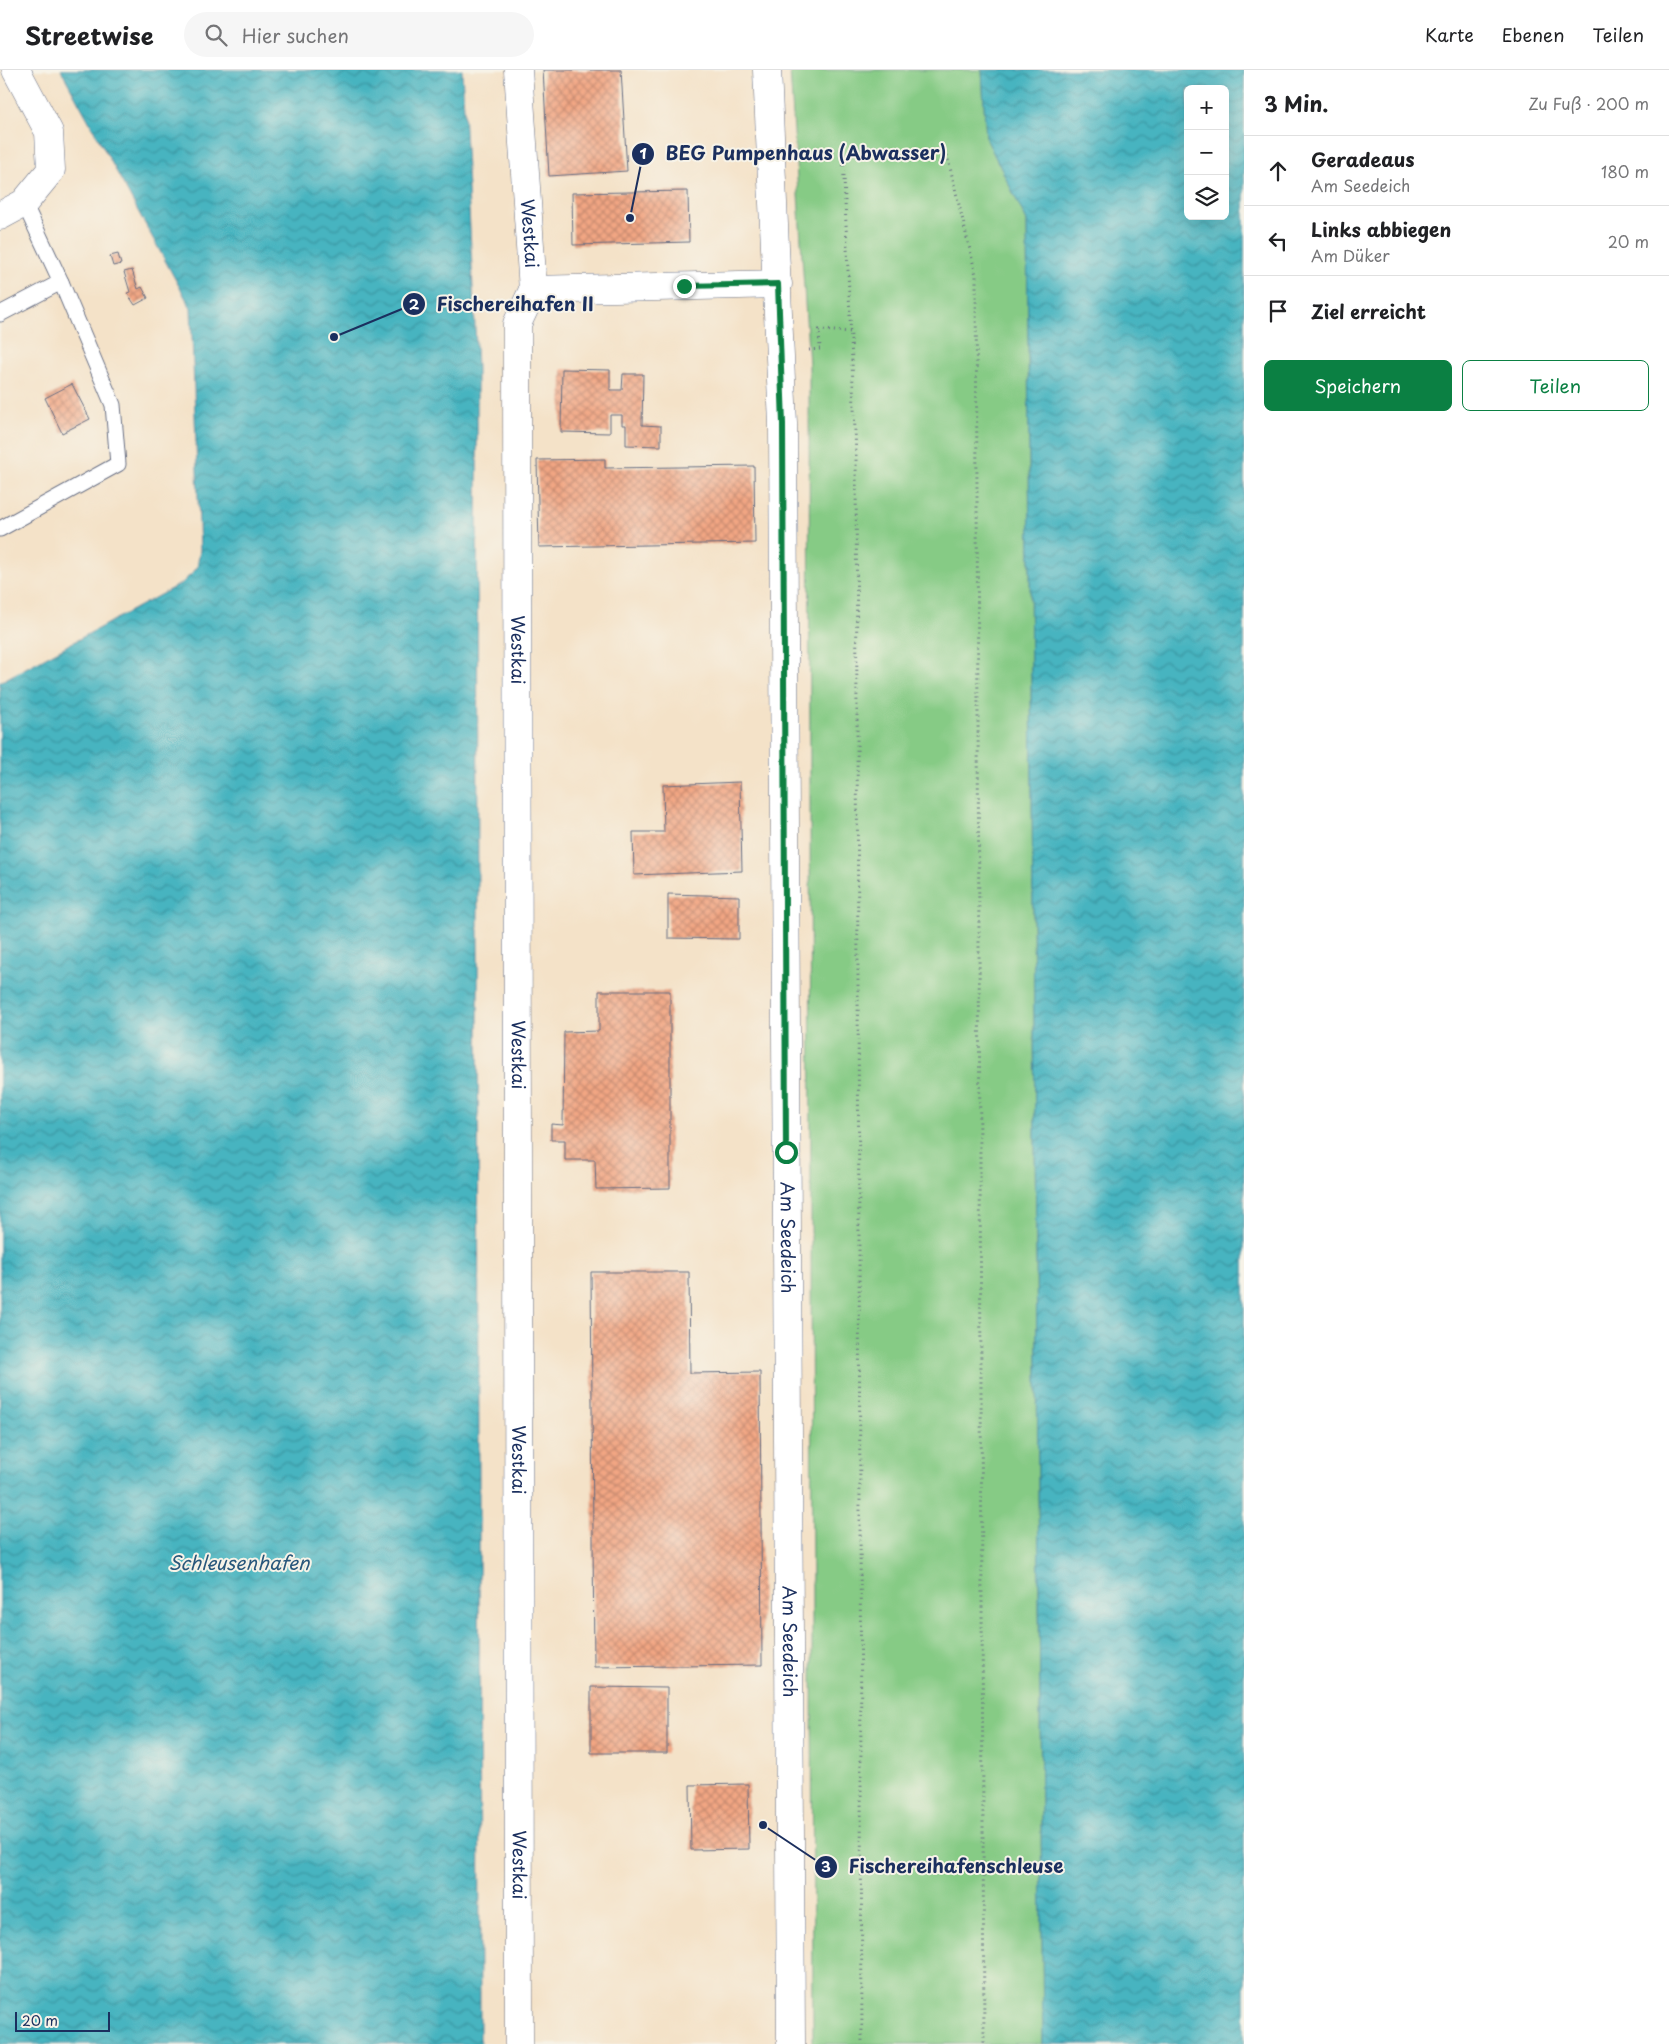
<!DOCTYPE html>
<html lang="de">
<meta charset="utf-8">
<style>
:root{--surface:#fff;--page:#f6f6f6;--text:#202124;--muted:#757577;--line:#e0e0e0;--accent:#0b8043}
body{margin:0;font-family:"Playpen Sans",sans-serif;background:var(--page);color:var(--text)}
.controls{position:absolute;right:15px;top:15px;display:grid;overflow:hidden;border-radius:8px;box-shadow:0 5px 20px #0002}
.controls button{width:45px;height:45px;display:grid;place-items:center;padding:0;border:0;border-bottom:1px solid var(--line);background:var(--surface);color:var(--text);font:25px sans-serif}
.scale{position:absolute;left:15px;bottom:12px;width:95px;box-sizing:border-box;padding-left:5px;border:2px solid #1b2f5e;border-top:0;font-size:14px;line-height:18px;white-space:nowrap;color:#1b2f5e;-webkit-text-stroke:4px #f7f3e8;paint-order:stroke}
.stop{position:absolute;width:15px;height:15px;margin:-11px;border:4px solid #0b8043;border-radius:50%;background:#fff}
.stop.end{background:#0b8043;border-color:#fff;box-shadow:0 1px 5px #0008}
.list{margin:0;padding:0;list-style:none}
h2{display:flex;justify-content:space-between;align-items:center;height:65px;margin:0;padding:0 20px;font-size:21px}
h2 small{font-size:16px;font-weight:400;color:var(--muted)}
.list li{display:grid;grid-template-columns:32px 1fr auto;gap:15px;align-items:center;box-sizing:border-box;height:70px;padding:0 20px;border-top:1px solid var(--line)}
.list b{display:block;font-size:19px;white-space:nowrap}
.list p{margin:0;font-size:16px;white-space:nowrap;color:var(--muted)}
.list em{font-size:16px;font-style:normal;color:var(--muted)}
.actions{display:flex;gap:10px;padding:15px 20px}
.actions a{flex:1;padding:11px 0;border:1px solid var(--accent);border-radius:8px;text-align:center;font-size:18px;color:var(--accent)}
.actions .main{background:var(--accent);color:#fff}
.icon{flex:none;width:28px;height:28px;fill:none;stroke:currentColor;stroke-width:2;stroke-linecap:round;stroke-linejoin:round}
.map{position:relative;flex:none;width:1244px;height:1974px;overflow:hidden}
header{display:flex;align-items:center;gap:30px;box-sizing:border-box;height:70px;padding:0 25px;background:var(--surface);border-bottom:1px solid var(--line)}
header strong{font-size:24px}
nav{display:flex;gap:28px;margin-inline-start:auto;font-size:18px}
.search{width:350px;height:45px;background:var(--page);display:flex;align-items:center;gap:12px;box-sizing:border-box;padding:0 18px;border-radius:28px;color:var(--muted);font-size:19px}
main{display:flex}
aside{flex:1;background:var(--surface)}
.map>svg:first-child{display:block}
</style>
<header>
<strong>Streetwise</strong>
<div class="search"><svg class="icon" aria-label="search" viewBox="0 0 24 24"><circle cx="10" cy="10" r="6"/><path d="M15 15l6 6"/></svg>Hier suchen</div>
<nav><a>Karte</a><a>Ebenen</a><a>Teilen</a></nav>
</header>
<main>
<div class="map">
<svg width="1244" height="1974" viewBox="0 0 1244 1974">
<defs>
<pattern id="water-waves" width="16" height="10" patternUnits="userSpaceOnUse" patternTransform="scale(1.25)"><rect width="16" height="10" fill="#46b4c0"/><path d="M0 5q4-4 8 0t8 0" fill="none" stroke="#3a939f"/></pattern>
<pattern id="building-cross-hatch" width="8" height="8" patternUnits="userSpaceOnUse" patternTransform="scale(1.25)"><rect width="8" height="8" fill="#f2a683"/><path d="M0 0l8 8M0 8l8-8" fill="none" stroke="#c3886e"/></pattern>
</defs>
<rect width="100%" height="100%" fill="#f7f3e8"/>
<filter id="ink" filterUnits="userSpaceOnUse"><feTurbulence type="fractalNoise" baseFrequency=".02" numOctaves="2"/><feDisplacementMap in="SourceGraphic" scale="10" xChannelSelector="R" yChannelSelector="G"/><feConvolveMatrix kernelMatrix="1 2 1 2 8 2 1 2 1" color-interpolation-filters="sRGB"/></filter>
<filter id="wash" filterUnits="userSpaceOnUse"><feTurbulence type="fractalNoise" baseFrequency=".0096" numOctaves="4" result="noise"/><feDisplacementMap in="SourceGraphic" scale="20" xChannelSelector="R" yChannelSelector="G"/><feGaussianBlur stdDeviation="1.12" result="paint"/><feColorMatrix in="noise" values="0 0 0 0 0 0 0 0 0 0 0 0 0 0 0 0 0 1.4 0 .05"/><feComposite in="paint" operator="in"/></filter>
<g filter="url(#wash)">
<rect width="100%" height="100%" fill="#f4e2c8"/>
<polygon fill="#86cb85" stroke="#507d72" points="790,0 982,0 986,68 1027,151 1043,1974 813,1974 809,295"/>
<g fill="url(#water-waves)" stroke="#30728f" fill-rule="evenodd">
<polygon points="61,0 462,0 477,297 480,1974 0,1974 0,612 182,513 197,498 200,480 191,238"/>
<path d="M 982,0 L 1244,0 L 1244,1974 L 1043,1974 L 1027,151 L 986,68 ZM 1188,19 L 1225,19 L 1225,146 L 1188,146 Z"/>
</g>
<g id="blocks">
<g fill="url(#building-cross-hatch)">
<polygon points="543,0 621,0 627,101 549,106"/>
<polygon points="688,121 689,172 573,175 572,123"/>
<polygon points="118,184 121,194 113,196 110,186"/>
<polygon points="132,200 138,219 142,217 148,228 135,235 127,223 130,222 124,202"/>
<polygon points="562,299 610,300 610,320 622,320 623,304 643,304 642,355 661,356 661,376 626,375 626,355 622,355 622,345 610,345 610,363 561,362"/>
<polygon points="72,314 90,349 62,363 45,328"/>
<polygon points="605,389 605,398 754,396 755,473 539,477 537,390"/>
<polygon points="740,712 742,801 634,805 633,762 664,762 663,715"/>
<polygon points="668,824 739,826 739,869 668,868"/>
<polygon points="599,921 670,921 670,1118 596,1119 595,1090 565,1090 565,1070 551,1070 551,1054 563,1055 564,962 599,961"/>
<polygon points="591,1202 689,1202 690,1303 760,1302 762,1595 594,1597"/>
<polygon points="591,1617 667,1618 667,1683 591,1683"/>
<polygon points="748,1714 749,1779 691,1780 690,1715"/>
</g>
</g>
</g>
<g filter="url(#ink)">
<use href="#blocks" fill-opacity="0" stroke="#676e83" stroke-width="1"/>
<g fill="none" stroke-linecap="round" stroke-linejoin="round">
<g stroke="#676e83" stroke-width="17">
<g id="service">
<polyline points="0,244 61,212"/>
<polyline points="0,459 118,394 113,335 61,212 24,133"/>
</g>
</g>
<g stroke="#676e83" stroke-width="29">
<g id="minor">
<path id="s1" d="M 518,0 L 533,220 L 517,254 L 519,1974"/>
<polyline points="0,146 24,133 51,100 49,62 16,0"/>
<polyline points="533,220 778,214"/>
</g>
</g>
<g stroke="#676e83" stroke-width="29">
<g id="tertiary">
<path id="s2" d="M 767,0 L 783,354 L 791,1974"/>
</g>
</g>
<g stroke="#676e83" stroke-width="3" stroke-dasharray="1 4" stroke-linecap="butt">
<polyline points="843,85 856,384 862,1974"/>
<polyline points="947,85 976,205 984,1974"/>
<polyline points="809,280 820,279 819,260 851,262"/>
</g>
<use href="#service" stroke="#fff" stroke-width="15"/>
<use href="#minor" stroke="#fff" stroke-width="28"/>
<use href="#tertiary" stroke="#fff" stroke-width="28"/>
</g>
</g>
<g fill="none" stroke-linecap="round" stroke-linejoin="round" filter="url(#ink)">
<polyline stroke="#0b8043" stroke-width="6" points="684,216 778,214 783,354 786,1082"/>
</g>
<g text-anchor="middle" stroke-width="4" stroke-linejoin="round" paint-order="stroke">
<g font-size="18" fill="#1b2f5e" stroke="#f7f3e8">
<text dy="6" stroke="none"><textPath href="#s1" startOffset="164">Westkai</textPath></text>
<text dy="6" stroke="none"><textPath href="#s1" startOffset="584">Westkai</textPath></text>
<text dy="6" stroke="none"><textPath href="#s1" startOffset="989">Westkai</textPath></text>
<text dy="6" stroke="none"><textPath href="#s2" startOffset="1168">Am Seedeich</textPath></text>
<text dy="6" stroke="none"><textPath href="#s1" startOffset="1394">Westkai</textPath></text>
<text dy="6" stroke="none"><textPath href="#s2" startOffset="1572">Am Seedeich</textPath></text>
<text dy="6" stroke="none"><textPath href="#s1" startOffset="1799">Westkai</textPath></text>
</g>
<g font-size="19" font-style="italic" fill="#28577b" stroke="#f7f3e8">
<text x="239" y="1500">Schleusenhafen</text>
</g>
</g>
<path fill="none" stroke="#1b2f5e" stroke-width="2" d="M630 148L643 84M334 267L414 234M763 1755L826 1797"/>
<g fill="#1b2f5e" stroke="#f7f3e8" stroke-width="2">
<circle cx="630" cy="148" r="5"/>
<circle cx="334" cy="267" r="5"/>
<circle cx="763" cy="1755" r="5"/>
<circle cx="643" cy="84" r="12"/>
<circle cx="414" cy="234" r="12"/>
<circle cx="826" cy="1797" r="12"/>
</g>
<g font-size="15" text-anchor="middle" font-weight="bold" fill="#fff">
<text x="643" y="89">1</text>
<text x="414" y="240">2</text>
<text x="826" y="1802">3</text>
</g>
<g font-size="19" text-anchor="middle" font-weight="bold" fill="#1b2f5e" stroke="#f7f3e8" stroke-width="4" stroke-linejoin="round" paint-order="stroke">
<text x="806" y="90">BEG Pumpenhaus (Abwasser)</text>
<text x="515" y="241">Fischereihafen II</text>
<text x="956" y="1803">Fischereihafenschleuse</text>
</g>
</svg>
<div class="controls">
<button>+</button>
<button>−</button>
<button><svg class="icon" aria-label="layers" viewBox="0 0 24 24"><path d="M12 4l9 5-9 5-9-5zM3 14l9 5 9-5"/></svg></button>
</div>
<div class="scale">20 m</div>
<div class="stop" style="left:786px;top:1082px"></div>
<div class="stop end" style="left:684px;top:216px"></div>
</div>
<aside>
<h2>3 Min.<small>Zu Fuß · 200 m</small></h2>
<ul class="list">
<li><svg class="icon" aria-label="ahead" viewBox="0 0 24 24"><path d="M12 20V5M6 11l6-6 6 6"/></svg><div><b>Geradeaus</b><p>Am Seedeich</p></div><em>180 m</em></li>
<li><svg class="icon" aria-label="left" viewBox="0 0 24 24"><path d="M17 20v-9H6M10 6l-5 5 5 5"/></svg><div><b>Links abbiegen</b><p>Am Düker</p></div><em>20 m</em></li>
<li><svg class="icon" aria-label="arrive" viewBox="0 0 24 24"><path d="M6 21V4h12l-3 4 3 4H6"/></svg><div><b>Ziel erreicht</b></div></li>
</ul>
<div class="actions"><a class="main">Speichern</a><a>Teilen</a></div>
</aside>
</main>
